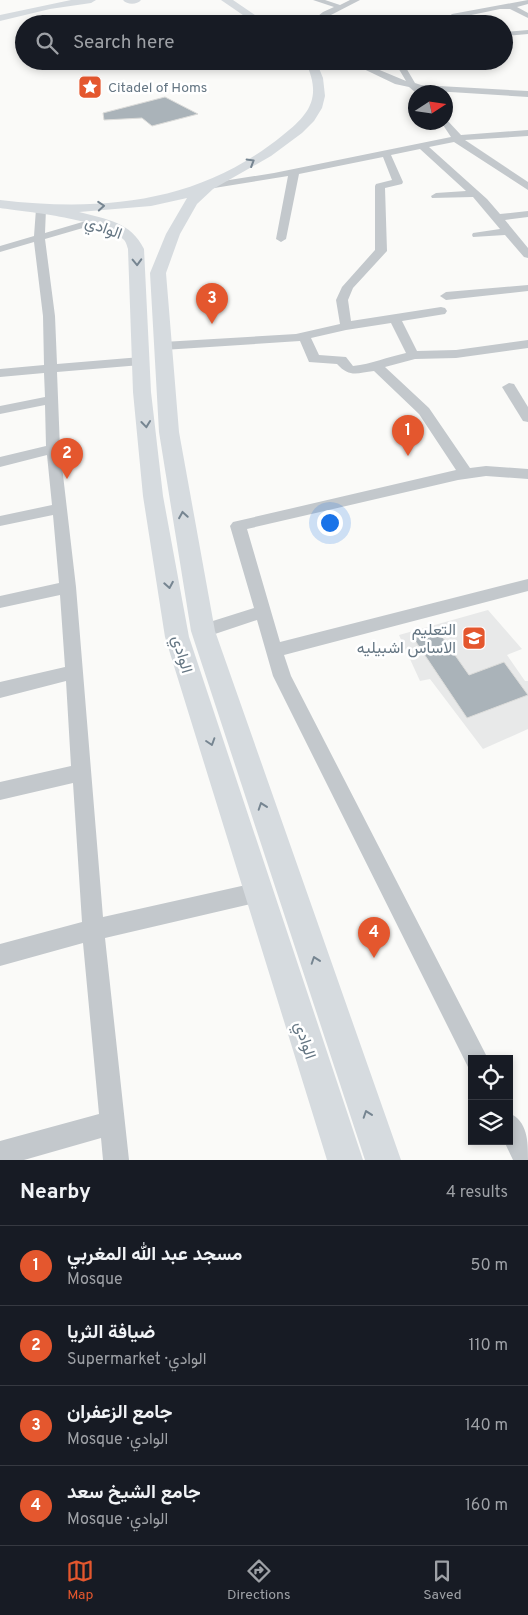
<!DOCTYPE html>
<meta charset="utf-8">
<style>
:root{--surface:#171b24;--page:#242831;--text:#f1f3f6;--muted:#9ea1a6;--line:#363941;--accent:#e4572e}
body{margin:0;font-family:Overpass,Vazirmatn,sans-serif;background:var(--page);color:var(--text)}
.controls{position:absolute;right:15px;bottom:15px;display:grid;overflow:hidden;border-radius:0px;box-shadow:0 2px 8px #0003}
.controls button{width:45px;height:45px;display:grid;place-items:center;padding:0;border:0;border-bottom:1px solid var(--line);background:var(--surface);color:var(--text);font:25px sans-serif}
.compass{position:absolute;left:408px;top:85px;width:45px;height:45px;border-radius:50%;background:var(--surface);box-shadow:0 2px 8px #0003;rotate:78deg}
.you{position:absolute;left:329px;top:522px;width:18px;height:18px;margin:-12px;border:4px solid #fff;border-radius:50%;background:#1a73e8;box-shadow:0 0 0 8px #1a73e833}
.badge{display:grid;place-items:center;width:32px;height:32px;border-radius:50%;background:var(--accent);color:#fff;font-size:16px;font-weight:700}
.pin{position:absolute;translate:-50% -41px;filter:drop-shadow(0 1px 2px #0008)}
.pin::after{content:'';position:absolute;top:26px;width:18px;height:15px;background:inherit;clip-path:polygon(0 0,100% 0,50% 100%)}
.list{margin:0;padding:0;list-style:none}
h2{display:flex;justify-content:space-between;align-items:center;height:65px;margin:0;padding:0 20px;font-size:21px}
h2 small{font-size:16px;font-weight:400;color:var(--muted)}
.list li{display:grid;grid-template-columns:32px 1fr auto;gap:15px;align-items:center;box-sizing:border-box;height:80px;padding:0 20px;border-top:1px solid var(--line)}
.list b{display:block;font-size:19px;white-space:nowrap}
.list p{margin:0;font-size:16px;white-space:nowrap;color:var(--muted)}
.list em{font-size:16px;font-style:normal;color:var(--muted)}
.icon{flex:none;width:28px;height:28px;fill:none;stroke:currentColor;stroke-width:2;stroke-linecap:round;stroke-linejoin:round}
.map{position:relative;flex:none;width:528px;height:1160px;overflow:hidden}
.search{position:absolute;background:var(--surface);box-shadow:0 2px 8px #0003;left:15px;right:15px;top:15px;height:55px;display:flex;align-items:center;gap:12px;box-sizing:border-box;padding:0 18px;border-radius:28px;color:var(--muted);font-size:19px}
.sheet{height:385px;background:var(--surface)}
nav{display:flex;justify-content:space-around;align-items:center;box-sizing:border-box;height:70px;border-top:1px solid var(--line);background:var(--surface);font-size:14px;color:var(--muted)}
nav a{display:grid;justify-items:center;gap:2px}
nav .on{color:var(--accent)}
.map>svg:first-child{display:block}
</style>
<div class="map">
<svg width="528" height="1160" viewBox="0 0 528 1160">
<rect width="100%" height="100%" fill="#fafaf8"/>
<polygon fill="#e8e9e9" points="488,610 522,649 507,655 525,681 528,681 528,729 483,749 430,679 420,681 399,635"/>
<g fill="#aab3b9" stroke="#dcdcda">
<polygon points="165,97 198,114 152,126 142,118 104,120 103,113"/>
<polygon points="436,628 469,675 504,662 528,695 467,718 412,636"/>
</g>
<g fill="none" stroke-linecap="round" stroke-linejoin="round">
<g fill="#c3c8cc" fill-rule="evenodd">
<polygon points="313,0 325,0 340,5 350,0 360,0 329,16 317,24 308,24 323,12 334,7"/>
<polygon points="528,0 528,4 517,7 528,13 528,18 510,9 500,9 457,18 454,20 454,24 446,24 446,19 452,14"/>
<polygon points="528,30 528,34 504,36 504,32"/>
<polygon points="347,61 358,61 406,81 394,61 402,61 415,83 421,85 528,91 528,97 418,90 415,92 409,87 395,84"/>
<path d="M 446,119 L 461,135 L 528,130 L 528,136 L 465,140 L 528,182 L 528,190 L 454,142 L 429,147 L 487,199 L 500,214 L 528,211 L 528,217 L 505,220 L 528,248 L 528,258 L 524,257 L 505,235 L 473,237 L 472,235 L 473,233 L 500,229 L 473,197 L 432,198 L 431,196 L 436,193 L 466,191 L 420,149 L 391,155 L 403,182 L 402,184 L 385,188 L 387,251 L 353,288 L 348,300 L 351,321 L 441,307 L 445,308 L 447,311 L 445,314 L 402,321 L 417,351 L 456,350 L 528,340 L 528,348 L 456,358 L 415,359 L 385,367 L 429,408 L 470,468 L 486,466 L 528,469 L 528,479 L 486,476 L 458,480 L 247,529 L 280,642 L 528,579 L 528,591 L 284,655 L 291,676 L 484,1051 L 488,1059 L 472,1059 L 472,1069 L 468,1067 L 273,676 L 257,620 L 203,638 L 197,636 L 194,631 L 197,626 L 254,608 L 230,526 L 233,522 L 456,470 L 419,414 L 374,371 C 357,373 350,378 337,364 L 309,362 L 300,341 L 163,350 L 157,346 L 163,342 L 296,334 L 340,324 L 336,300 L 342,287 L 375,250 L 375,186 L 376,184 L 392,180 L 383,157 L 299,174 L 286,239 L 281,242 L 276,239 L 288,176 L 208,189 L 203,186 L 204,184 L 274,173 L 451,137 L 441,122 L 446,122 ZM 391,323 L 406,353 C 387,357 372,364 353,366 L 346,357 L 319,355 L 311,338 L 346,330 Z"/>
<polygon points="41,206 46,209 45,233 96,218 101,221 100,223 45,239 55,316 57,364 141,357 147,361 141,365 57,372 60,449 76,587 103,917 259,882 266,885 270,892 266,899 259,902 105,938 129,1160 103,1160 101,1138 24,1160 0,1160 0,1141 99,1114 83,943 0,966 0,944 82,922 73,783 0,800 0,782 71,766 66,681 0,698 0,682 65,667 60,595 0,608 0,596 59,583 53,515 0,526 0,516 52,505 47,455 0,467 0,457 46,446 45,405 0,414 0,406 45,397 44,373 0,377 0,369 44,365 43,316 34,242 0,252 0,246 34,236 36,209"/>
<polygon points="528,285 528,291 446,300 440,296 446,292"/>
<polygon points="509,383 514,384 528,407 528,422 523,421 502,387"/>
<path d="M 509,1113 C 528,1121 528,1142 528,1160 L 513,1160 L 504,1141 L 509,1141 Z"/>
</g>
<g fill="#d6dbdf" fill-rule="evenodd">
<polygon points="71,0 96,0 91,3 50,9 0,21 0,15"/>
<path d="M 123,0 L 141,0 C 137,5 127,5 123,0 Z"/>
<polygon points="221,0 233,0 268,24 256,24"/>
<path d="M 305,61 L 316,61 L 323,78 L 325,96 L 322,108 L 314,121 L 302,133 L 271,156 L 213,189 L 197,204 L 180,234 L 166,273 L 179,432 L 215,631 L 401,1160 L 365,1160 L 191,631 L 159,432 L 150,273 L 166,234 L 187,198 L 151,206 L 79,212 C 106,219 131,222 144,249 L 151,392 L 163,496 L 189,637 L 363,1160 L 327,1160 L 165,637 L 143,496 L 133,392 L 128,249 C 127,246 126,241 123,239 C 103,219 28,212 0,208 L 0,200 C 103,212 200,203 283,135 C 311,113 322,96 305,61 Z"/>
</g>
</g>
<defs><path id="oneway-chevron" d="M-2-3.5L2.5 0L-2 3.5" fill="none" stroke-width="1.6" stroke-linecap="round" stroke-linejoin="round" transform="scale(1.25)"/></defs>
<g stroke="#768591">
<use href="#oneway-chevron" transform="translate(251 162) rotate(-31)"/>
<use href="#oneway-chevron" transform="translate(101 206) rotate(-4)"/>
<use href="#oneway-chevron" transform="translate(137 262) rotate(88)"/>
<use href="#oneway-chevron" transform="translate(146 424) rotate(84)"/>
<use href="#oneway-chevron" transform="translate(183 515) rotate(-99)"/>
<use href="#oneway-chevron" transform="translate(169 585) rotate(80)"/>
<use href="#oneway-chevron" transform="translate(211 742) rotate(72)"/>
<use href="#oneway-chevron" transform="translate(262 806) rotate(-109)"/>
<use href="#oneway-chevron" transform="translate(315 960) rotate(-109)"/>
<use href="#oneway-chevron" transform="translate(367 1114) rotate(-109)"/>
</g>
<defs>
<g id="sight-square" transform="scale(1.25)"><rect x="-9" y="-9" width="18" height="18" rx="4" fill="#e4572e" stroke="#fff"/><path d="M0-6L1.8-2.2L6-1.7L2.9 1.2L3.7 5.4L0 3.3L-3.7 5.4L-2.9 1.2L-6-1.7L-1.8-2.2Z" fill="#fff"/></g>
<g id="school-square" transform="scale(1.25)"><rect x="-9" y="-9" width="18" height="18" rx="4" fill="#e4572e" stroke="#fff"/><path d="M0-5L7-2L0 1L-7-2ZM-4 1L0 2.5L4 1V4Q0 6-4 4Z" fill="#fff"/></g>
</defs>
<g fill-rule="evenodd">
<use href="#sight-square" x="90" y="87"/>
<use href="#school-square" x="474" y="638"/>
</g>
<g text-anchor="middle" stroke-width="5" stroke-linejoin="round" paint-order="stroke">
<g font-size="14" fill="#657683" stroke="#fff" text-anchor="start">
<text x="108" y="92">Citadel of Homs</text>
</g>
<g font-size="16" fill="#657683" stroke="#fff">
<text transform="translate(104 227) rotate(20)" y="6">الوادي</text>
<text transform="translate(183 654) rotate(74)" y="6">الوادي</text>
<text transform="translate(306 1040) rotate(72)" y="6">الوادي</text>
</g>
<g font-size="16" fill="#657683" stroke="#fff" text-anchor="end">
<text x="456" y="635">التعلیم<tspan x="456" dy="18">الاساس اشبیلیه</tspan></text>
</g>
</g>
</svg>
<div class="controls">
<button><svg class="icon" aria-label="locate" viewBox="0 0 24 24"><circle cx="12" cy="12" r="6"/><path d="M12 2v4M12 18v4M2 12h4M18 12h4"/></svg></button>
<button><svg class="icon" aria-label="layers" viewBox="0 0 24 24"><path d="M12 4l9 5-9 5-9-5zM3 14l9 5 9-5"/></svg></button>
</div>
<svg class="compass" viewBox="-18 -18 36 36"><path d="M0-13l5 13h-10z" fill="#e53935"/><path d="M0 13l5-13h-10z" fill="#9ea1a6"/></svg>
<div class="you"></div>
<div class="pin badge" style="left:408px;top:456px">1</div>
<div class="pin badge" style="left:67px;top:479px">2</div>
<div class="pin badge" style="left:212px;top:324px">3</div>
<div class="pin badge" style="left:374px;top:958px">4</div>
<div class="search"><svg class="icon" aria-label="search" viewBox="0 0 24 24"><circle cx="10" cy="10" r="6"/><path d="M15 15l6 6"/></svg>Search here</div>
</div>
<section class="sheet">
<h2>Nearby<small>4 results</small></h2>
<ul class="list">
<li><span class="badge">1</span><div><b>مسجد عبد الله المغربي</b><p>Mosque</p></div><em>50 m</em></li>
<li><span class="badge">2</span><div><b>ضيافة الثريا</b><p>Supermarket · الوادي</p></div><em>110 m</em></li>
<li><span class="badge">3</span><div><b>جامع الزعفران</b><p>Mosque · الوادي</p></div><em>140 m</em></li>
<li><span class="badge">4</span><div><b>جامع الشيخ سعد</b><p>Mosque · الوادي</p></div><em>160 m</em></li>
</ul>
</section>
<nav>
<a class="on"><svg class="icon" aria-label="map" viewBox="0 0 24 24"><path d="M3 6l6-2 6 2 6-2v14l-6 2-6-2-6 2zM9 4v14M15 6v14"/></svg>Map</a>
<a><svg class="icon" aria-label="directions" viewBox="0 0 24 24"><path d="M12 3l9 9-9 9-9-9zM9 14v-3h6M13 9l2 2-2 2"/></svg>Directions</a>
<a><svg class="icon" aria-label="saved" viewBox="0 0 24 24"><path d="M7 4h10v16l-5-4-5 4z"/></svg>Saved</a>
</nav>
